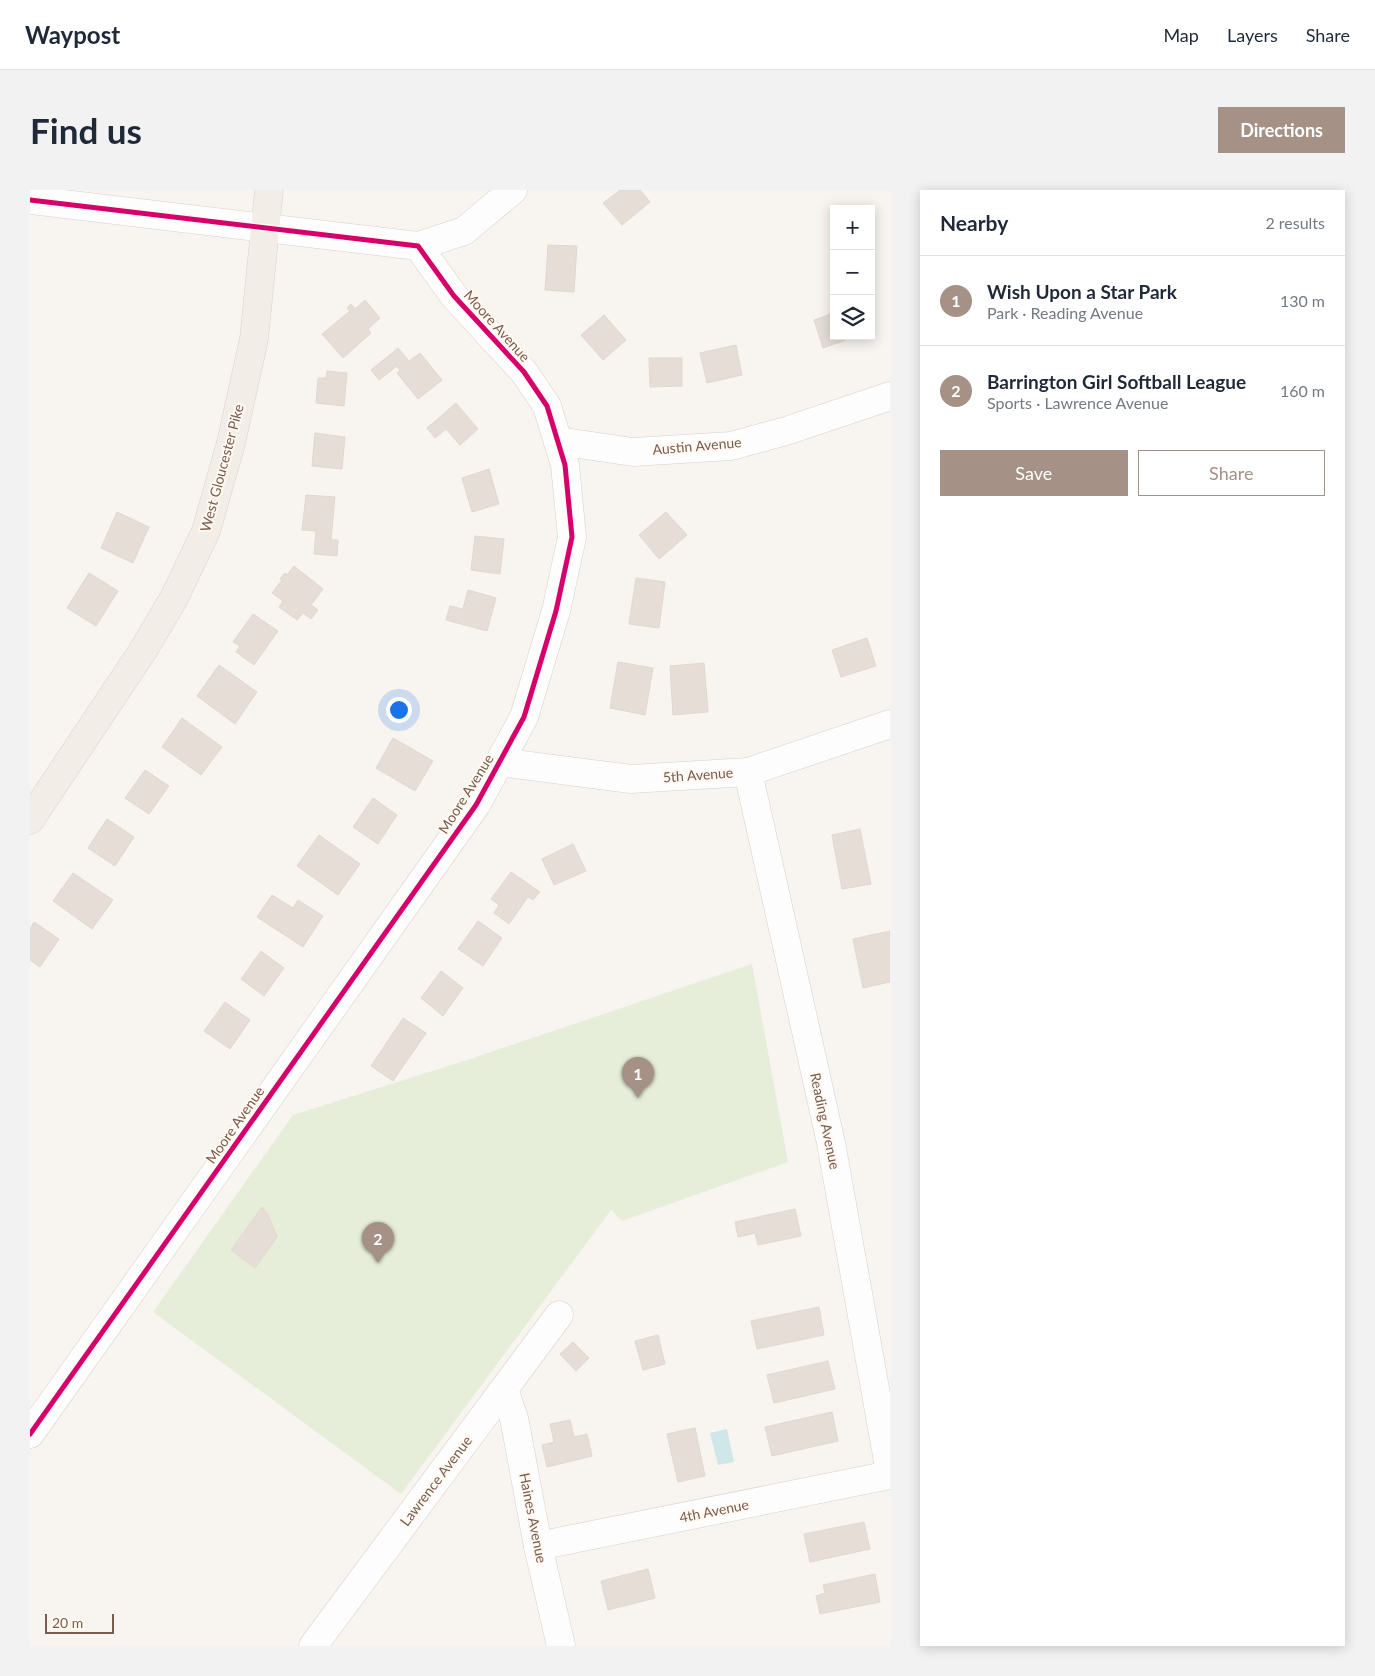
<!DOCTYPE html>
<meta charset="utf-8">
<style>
:root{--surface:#fff;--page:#f2f2f3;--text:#1f2937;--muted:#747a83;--line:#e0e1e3;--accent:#a59186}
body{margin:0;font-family:Lato,sans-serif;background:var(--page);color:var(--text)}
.controls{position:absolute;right:15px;top:15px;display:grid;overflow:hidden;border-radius:0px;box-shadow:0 2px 12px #0003}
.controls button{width:45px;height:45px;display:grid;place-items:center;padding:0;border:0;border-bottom:1px solid var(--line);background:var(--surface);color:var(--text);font:25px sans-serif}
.scale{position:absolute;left:15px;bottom:12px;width:69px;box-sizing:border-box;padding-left:5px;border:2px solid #785c4e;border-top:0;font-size:14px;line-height:18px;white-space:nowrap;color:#785c4e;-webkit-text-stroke:4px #fff9f2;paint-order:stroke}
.you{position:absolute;left:368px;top:519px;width:18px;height:18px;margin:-12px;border:4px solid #fff;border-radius:50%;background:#1a73e8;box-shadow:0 0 0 8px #1a73e833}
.badge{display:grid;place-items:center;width:32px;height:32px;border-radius:50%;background:var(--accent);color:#fff;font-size:16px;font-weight:700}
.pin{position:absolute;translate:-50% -41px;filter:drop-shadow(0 1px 2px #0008)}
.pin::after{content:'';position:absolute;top:26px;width:18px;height:15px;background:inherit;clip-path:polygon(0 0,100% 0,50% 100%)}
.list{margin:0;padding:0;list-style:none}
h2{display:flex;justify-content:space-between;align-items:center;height:65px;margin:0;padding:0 20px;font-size:21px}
h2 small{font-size:16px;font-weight:400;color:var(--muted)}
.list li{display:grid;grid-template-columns:32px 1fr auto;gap:15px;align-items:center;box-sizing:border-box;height:90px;padding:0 20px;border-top:1px solid var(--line)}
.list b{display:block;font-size:19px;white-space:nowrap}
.list p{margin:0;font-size:16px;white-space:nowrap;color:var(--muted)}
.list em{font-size:16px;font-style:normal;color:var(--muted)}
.actions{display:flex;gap:10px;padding:15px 20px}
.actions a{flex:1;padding:11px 0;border:1px solid var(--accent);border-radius:0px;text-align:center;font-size:18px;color:var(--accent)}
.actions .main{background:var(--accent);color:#fff}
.icon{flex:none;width:28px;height:28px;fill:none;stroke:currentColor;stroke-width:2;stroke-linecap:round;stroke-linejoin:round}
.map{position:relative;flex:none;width:860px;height:1456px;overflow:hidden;border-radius:0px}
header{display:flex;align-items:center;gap:30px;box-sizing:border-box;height:70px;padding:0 25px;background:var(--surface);border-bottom:1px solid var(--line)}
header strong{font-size:24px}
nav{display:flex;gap:28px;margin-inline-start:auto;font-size:18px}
.intro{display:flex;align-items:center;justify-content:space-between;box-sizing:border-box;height:120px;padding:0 30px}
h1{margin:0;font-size:35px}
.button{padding:12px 22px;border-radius:0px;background:var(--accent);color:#fff;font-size:18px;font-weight:700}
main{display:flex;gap:30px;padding:0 30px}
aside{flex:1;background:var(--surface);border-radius:0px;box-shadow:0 2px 12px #0003}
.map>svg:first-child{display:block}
</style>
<header>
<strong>Waypost</strong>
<nav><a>Map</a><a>Layers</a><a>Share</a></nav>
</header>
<div class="intro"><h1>Find us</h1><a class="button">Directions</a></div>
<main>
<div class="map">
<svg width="860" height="1456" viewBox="0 0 860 1456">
<rect width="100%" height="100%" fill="#f8f4ef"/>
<polygon fill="#e6eeda" points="722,774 758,972 592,1031 581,1020 371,1304 123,1122 263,925 434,871"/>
<polygon fill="#d0e7e9" points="697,1239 704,1272 688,1275 680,1243"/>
<g fill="#e5ddd6" stroke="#e1d7d1">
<polygon points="590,0 610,0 620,12 592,35 573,13"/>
<polygon points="518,55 547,56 544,102 515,100"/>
<polygon points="335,110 350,128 338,139 341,143 313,168 292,144 320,121 317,118 321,114 325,119"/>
<polygon points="804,123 804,146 827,146 793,158 784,130"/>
<polygon points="574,125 596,150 573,170 551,145"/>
<polygon points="706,155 712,185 677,193 670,163"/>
<polygon points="368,158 379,171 390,163 412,190 388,209 367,183 370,181 367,176 349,190 341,180"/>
<polygon points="619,168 652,168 652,196 620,197"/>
<polygon points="297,181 317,183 314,216 286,213 288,188 296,188"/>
<polygon points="426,213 448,239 430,255 416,239 405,248 397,238"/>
<polygon points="285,243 315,247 312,279 282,276"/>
<polygon points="459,279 469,314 442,322 432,288"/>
<polygon points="276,305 305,307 301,350 308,350 307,366 284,364 286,341 272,340"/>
<polygon points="87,322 119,337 103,373 71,358"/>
<polygon points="636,322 657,345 629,369 609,345"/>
<polygon points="445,346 474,349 470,384 441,380"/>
<polygon points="264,376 293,399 281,415 288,420 281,429 273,423 267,430 249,417 253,411 242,403 252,390 250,389 255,383 257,385"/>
<polygon points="59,383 88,401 66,436 37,418"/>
<polygon points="606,388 635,392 629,438 599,434"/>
<polygon points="438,400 466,408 457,441 416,430 420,416 433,419"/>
<polygon points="223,424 248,441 224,475 206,462 210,456 203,452"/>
<polygon points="837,448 846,476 811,487 802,460"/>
<polygon points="588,472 623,478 615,525 580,518"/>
<polygon points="674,473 678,522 643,525 640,476"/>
<polygon points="189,475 227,502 205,534 167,506"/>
<polygon points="152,528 192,557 171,585 132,557"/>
<polygon points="363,548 403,571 385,601 346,578"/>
<polygon points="115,580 139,596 119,624 95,608"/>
<polygon points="343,608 367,625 348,654 323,637"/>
<polygon points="77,629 104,647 85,676 58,658"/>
<polygon points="830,639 841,694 812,699 802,645"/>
<polygon points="289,645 330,674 308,705 267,676"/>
<polygon points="543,654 556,681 524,695 512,669"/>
<polygon points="481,682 510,702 503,710 498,707 479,734 464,723 469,715 461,709"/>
<polygon points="43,683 83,710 62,739 23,711"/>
<polygon points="242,705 263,718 268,710 293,726 273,757 227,727"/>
<polygon points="448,731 472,748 453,776 428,759"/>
<polygon points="4,732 29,749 10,777 0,770 0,739"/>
<polygon points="860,741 860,792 833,798 823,749"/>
<polygon points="231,761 254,778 234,806 211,789"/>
<polygon points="411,781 433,798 413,826 391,808"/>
<polygon points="195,812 220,830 200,859 174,841"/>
<polygon points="373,828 396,843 363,891 341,876"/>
<polygon points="232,1017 239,1027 247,1047 225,1078 201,1060"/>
<polygon points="765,1019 771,1046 728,1055 725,1043 708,1047 705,1032"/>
<polygon points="789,1117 794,1145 727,1159 721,1131"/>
<polygon points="628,1145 635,1174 613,1180 605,1151"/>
<polygon points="543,1152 559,1168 546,1181 530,1164"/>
<polygon points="798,1171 805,1199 744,1213 737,1185"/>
<polygon points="802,1222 808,1251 742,1266 735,1237"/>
<polygon points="540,1230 544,1247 557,1244 562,1266 517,1277 512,1255 524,1252 520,1234"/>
<polygon points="665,1238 675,1286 648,1292 637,1244"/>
<polygon points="834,1332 840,1359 780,1372 774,1344"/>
<polygon points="618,1379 625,1408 578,1420 571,1391"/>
<polygon points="845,1384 850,1412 790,1424 786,1406 795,1403 793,1395"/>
</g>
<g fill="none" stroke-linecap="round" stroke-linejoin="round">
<g stroke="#d6d0ca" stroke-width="29">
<g id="minor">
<polyline points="0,10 388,56 424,106 494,182 517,216 535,275 542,347 526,421 494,527 446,615 0,1244"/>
<polyline points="388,56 434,41 483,0"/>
<polyline points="528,251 603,262 701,256 756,241 860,206"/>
<polyline points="470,572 601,589 718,582 860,534"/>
<polyline points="718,582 801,953 860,1282"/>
<polyline points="474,1200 484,1228 508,1356 531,1456"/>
<polyline points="508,1356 860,1285"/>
<polyline points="283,1456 529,1125"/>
</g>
</g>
<g stroke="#dad1cc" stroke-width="29">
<polyline id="major" points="0,630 112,462 144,408 176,341 201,253 224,149 239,0"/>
</g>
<use href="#minor" stroke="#fefdfd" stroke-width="28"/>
<use href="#major" stroke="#f2eee7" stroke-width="28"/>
<g stroke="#fff9f2" stroke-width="8">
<polyline id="cycleway" points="0,10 388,56 424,106 494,182 517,216 535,275 542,347 526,421 494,527 446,615 0,1244"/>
</g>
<use href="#cycleway" stroke="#d6006c" stroke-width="5"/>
</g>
<g text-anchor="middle" stroke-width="4" stroke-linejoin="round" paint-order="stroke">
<g font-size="14" fill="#785c4e" stroke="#fff9f2">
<text transform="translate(467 136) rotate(48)" y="5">Moore Avenue</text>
<text transform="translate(667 256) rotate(-5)" y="5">Austin Avenue</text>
<text transform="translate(192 278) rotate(-75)" y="5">West Gloucester Pike</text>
<text transform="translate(668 585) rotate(-4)" y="5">5th Avenue</text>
<text transform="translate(436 604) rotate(-58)" y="5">Moore Avenue</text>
<text transform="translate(795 931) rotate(78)" y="5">Reading Avenue</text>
<text transform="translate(205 935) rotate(-55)" y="5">Moore Avenue</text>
<text transform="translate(406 1291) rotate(-53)" y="5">Lawrence Avenue</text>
<text transform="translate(684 1321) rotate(-11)" y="5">4th Avenue</text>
<text transform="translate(503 1328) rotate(79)" y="5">Haines Avenue</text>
</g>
</g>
</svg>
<div class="controls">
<button>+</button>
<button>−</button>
<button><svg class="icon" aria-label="layers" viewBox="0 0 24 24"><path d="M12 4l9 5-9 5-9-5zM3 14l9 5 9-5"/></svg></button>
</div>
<div class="scale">20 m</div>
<div class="you"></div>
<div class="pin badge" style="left:608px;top:908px">1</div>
<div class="pin badge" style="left:348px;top:1073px">2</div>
</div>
<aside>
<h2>Nearby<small>2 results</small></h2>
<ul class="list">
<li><span class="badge">1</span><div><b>Wish Upon a Star Park</b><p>Park · Reading Avenue</p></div><em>130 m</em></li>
<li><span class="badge">2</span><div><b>Barrington Girl Softball League</b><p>Sports · Lawrence Avenue</p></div><em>160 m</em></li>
</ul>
<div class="actions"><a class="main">Save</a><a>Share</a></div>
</aside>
</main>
